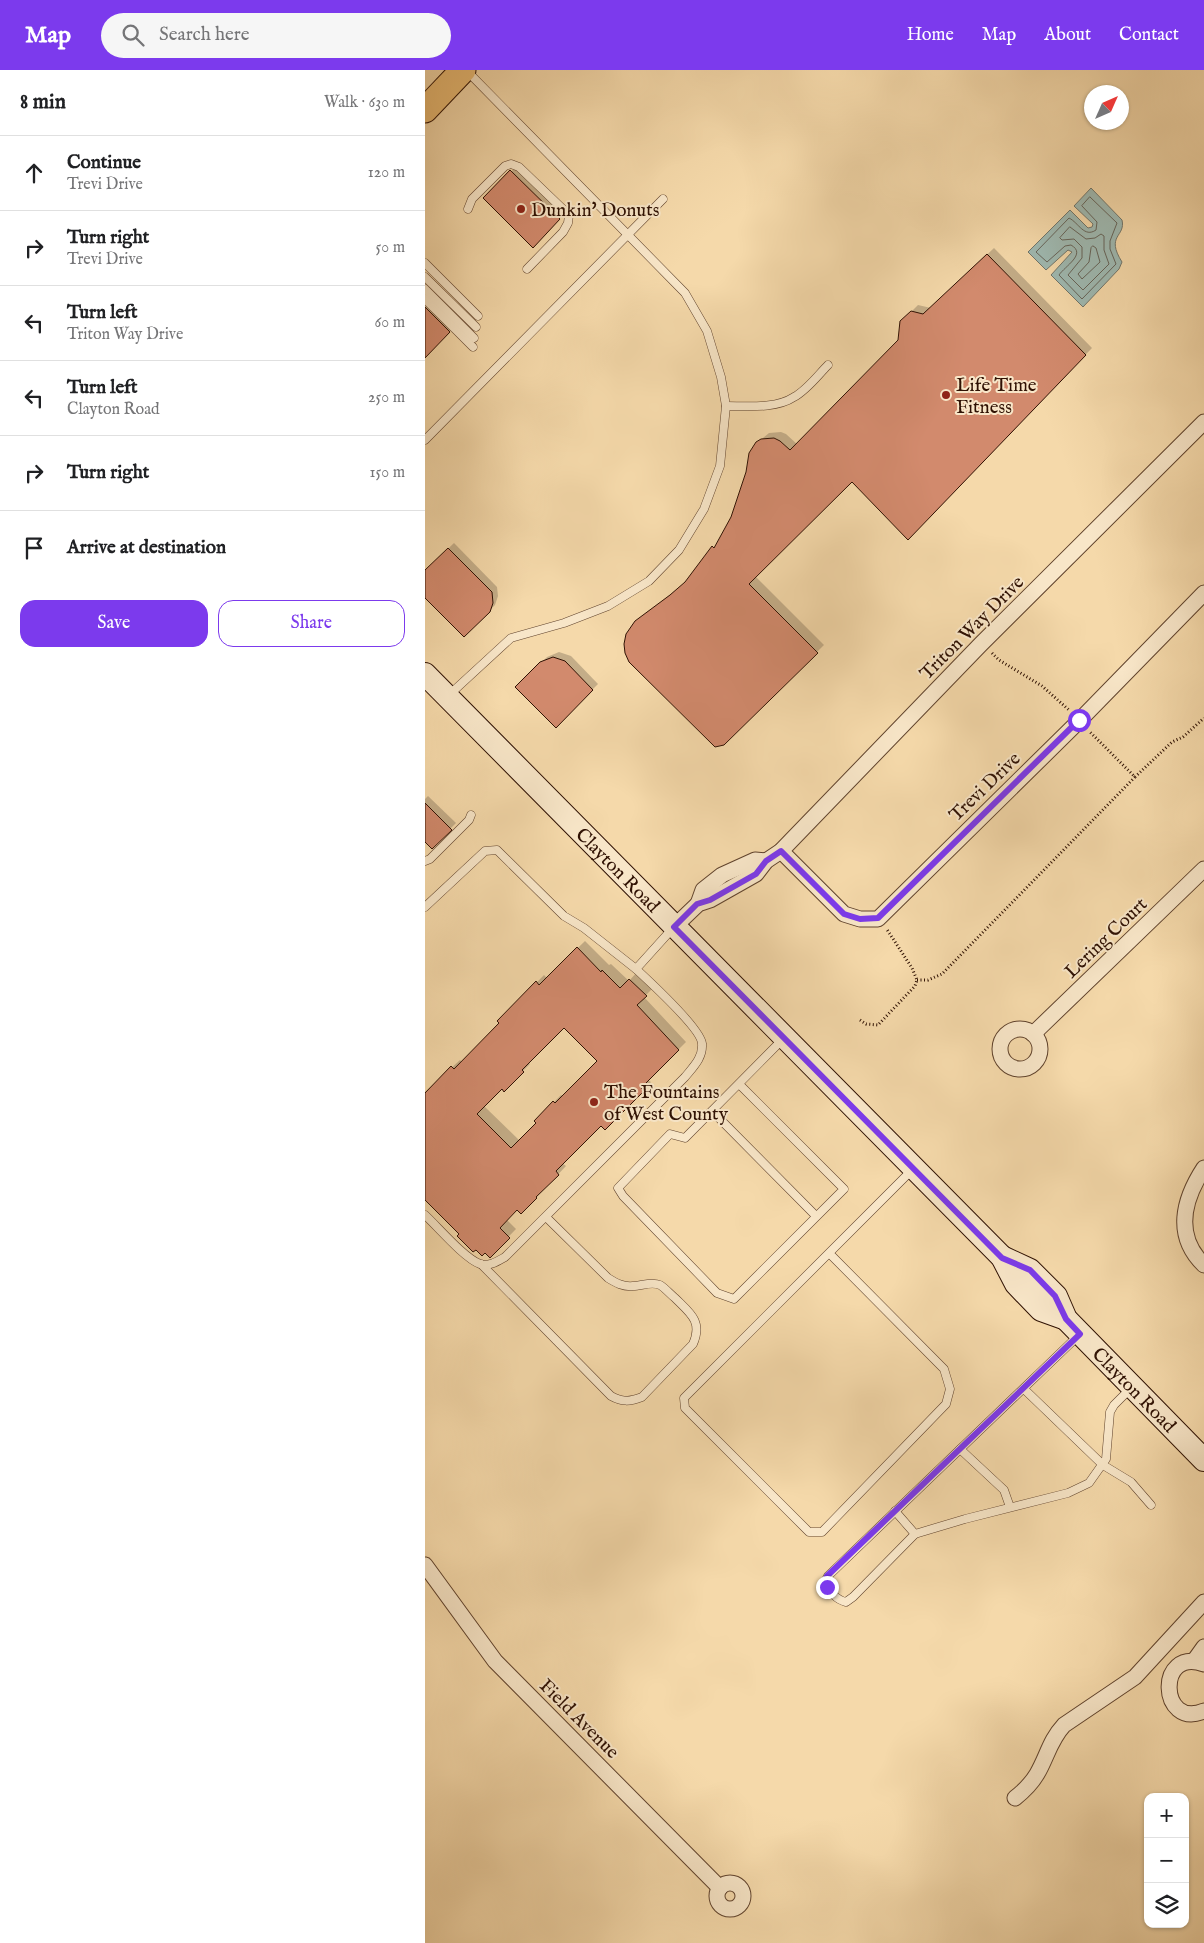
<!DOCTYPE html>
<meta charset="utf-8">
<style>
:root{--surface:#fff;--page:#f6f6f6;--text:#202124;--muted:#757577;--line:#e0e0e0;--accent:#7c3aed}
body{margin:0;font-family:"IM FELL English",serif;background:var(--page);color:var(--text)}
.controls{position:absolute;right:15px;bottom:15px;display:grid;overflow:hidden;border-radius:10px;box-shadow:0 1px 4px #0004}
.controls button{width:45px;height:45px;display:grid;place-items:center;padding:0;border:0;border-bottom:1px solid var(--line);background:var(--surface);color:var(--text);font:25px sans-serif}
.compass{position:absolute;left:659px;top:15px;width:45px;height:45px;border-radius:50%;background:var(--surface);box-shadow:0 1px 4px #0004;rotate:45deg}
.stop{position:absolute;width:15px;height:15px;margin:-11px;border:4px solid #7c3aed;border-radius:50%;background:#fff}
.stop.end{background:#7c3aed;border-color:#fff;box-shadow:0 1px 5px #0008}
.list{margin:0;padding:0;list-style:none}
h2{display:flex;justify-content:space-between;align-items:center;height:65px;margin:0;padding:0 20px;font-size:21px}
h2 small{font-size:16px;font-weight:400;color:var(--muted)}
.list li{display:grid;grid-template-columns:32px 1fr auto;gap:15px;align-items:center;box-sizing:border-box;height:75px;padding:0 20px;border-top:1px solid var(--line)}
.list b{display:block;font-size:19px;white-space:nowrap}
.list p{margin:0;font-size:16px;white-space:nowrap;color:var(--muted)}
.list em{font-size:16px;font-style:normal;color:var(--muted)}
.actions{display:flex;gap:10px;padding:15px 20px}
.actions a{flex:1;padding:11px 0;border:1px solid var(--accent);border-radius:15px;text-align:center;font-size:18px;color:var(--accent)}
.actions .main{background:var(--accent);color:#fff}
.icon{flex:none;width:28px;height:28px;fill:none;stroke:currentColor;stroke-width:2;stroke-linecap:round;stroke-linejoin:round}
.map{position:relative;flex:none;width:779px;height:1873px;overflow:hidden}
header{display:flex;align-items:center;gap:30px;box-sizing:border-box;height:70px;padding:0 25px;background:var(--accent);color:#fff}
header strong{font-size:24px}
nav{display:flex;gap:28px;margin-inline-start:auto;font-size:18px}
.search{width:350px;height:45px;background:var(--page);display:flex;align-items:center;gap:12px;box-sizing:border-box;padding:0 18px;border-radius:28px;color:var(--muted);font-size:19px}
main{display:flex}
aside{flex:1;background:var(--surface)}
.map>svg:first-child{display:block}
</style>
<header>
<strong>Map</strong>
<div class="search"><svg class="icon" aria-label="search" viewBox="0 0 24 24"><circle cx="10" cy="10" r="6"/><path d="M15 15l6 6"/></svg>Search here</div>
<nav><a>Home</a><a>Map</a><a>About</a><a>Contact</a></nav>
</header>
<main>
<aside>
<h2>8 min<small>Walk · 630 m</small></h2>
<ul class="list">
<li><svg class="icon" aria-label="ahead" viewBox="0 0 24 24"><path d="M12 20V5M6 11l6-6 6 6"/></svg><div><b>Continue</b><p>Trevi Drive</p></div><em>120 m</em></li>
<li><svg class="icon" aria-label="right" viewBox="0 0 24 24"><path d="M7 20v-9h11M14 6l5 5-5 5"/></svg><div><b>Turn right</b><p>Trevi Drive</p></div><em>50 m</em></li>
<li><svg class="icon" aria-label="left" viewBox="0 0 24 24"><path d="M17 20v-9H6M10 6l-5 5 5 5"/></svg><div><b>Turn left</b><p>Triton Way Drive</p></div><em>60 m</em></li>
<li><svg class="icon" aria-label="left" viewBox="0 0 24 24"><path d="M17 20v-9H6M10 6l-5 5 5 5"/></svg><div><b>Turn left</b><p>Clayton Road</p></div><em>250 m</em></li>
<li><svg class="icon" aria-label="right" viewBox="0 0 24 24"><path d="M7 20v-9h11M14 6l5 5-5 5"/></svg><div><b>Turn right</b></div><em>150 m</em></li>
<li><svg class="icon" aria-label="arrive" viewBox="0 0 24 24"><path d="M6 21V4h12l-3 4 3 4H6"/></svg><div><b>Arrive at destination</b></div></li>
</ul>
<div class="actions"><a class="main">Save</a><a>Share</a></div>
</aside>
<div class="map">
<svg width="779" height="1873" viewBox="0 0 779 1873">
<rect width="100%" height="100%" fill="#f5d9aa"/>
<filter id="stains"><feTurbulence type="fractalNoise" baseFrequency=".004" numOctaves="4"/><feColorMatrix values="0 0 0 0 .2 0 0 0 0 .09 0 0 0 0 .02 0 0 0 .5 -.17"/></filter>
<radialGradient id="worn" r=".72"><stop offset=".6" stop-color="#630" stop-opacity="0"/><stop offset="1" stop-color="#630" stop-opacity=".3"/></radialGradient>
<path fill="#9fb9b1" stroke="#72766b" d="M 666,118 L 697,150 C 701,167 680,165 697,192 L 694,199 L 658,237 L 626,205 L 647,182 L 643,180 L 621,200 L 603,182 L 645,140 L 663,158 L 667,157 L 668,154 L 649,136 Z"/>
<g fill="#0003" fill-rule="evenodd">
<polygon points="92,96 140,143 108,176 59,128"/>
<polygon points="569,178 667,278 483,468 427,410 330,506 399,575 299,674 211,552 262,511 295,470 307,447 332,373 344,363 356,362 361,364 373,375 475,271 476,252 493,235 506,238"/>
<polygon points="0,226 30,256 0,287"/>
<polygon points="29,473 72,517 73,526 70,535 39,566 0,526 0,501"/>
<polygon points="134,582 146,586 173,614 131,656 92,617 122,587"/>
<polygon points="3,726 31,753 7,777 0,771 0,729"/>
<path d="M 160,871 L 184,895 L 186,894 L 204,911 L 212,902 L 228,918 L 219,927 L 261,972 L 223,1010 L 226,1012 L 180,1058 L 176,1054 L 137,1093 L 141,1096 L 111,1128 L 92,1139 L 81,1149 L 91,1159 L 65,1186 L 36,1164 L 0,1129 L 0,1022 L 35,990 L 37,992 L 76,953 L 74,951 L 119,905 L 122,908 ZM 139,956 L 174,991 L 138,1026 L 136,1025 L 110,1051 L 113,1053 L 95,1071 L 59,1036 L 77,1018 L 79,1020 L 105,994 L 103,992 Z"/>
</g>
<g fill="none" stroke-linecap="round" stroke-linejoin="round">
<g stroke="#67655a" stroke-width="1">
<path d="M 665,127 L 692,153 L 685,171 L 685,179 L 691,194 L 657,229 L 634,205 C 640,196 662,184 646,175 L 640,176 L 622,192 L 611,182 L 644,148 C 654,153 659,168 671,160 L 672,152 L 657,136 Z"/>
<polygon points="645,157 661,169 670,168 676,164 679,166 679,180 684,194 658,220 643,205 657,188 657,177 649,169 637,170 635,168"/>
<polygon points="668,176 671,178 675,192 657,209 653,204 664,192 666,178"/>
</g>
</g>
<g fill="#d28a6d" stroke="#2f1103" fill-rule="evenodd">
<polygon points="85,100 135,149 108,178 58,128"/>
<polygon points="562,184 661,285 483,470 427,412 324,514 393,583 299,675 290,677 204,592 200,583 199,574 201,564 210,551 245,525 260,512 287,476 289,478 306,447 321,402 324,383 331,372 336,369 349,368 355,371 365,380 473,270 475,251 486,241 498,244"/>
<polygon points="0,237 25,262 0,288"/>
<polygon points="23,478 67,522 68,533 65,542 39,567 0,528 0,500"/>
<polygon points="128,587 140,591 168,620 131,658 90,617 115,592"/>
<polygon points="0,733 27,760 7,779 0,772"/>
<path d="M 152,877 L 176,902 L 177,900 L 195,918 L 204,909 L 222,926 L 212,935 L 254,980 L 216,1018 L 219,1021 L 180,1060 L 176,1056 L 131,1101 L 134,1105 L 111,1127 L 112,1128 L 96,1144 L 92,1140 L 75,1158 L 85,1168 L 65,1188 L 60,1183 L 57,1186 L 51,1180 L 48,1182 L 32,1166 L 34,1164 L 0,1130 L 0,1023 L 26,996 L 29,999 L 74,953 L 72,951 L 111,911 L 114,915 ZM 139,958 L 172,991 L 130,1033 L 128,1031 L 109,1051 L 111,1053 L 86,1078 L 52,1044 L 77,1019 L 79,1022 L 99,1002 L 97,1000 Z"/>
</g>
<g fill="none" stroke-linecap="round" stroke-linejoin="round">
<g stroke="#60432d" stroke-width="9">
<g id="lane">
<polyline points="43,139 47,129 80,96 86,94 94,97 144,145 143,153 138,162 102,199"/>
<polyline points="0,193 53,246"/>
<polyline points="0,207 51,257"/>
<polyline points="0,219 49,268"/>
<polyline points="0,229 48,277"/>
<path d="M 301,336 C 322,336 351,339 369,327 C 382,320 393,305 403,295"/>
<polyline points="0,370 238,129"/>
<polyline points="24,625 86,568 139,553 183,536 224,511 254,480 279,439 295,396 301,336 296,307 282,261 260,223 41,0"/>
<polyline points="0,791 5,789 44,750 46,745"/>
<polyline points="0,837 60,781 72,780 139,846 159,858 211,899"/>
<polyline points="314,1014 419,1119 309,1229 292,1223 198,1126 193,1118 245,1064 260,1068 358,969"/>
<polyline points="287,1041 391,1146"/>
<path d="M 0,1145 C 13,1157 39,1188 55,1194 C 64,1197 73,1191 80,1187 L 260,1007 C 268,997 278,988 277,974 C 277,960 224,911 211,899 L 248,858"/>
<polyline points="404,1183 519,1299 525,1319 521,1334 397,1462 384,1462 260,1338 259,1328 488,1099"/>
<path d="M 56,1194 L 186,1326 C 197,1332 204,1332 217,1327 L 268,1274 C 278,1251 265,1243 250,1228 C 245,1224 240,1218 235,1215 C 226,1211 217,1216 208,1216 C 198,1217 191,1213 183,1208 L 121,1147"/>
<path d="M 654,1265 L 403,1506 L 400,1512 C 403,1521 412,1530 421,1532 L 428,1527 L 490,1464 L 540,1449 L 643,1423 L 664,1413 L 681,1389 L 685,1342 L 689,1335 L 705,1319"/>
<polyline points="599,1319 678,1395 706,1412 726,1435"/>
<polyline points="535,1379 579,1420 585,1437"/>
<polyline points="470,1441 490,1464"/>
</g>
</g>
<g stroke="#60432d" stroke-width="17">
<g id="street">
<polyline points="356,781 419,844 435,849 453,849 652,653 779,523"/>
<polyline points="273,834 278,820 297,805 330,790 341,791"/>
<polyline points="249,857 273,834 285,830 331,804 341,791 356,781 556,574 779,352"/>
<circle cx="595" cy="979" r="20"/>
<polyline points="608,964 779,799"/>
<path d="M 779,1098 C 758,1130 749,1166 779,1195"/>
<polyline points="0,1495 70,1591 295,1818"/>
<polyline points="769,1591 779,1577"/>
<path d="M 779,1594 C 731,1576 734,1660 779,1641"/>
<path d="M 590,1728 C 599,1721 606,1714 612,1704 C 622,1687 625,1670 639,1655 L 710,1607 L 779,1532"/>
<circle cx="305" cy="1826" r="13"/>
</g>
</g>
<g stroke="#2f1103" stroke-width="24">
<g id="secondary">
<path id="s1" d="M 0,604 L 577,1187 L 591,1214 L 616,1240 L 641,1249"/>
<path id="s2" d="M 577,1187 L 605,1200 L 631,1226 L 641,1249 L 779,1390"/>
</g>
</g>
<g stroke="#2f1103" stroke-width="27">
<polyline id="primary" points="0,40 38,0"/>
</g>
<g stroke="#2f1103" stroke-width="3" stroke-dasharray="1 2.5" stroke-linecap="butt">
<polyline points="567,583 574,590 617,616 644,640"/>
<polyline points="710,707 747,672 758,667 779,648"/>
<polyline points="492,910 503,910 517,904 710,707 664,661"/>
<polyline points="435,950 441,954 453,955 490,916 492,910 487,898 461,858"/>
</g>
<use href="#lane" stroke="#f8e6c8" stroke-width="8"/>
<use href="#street" stroke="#f8e6c8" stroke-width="15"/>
<use href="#secondary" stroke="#f8e6c8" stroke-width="22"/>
<use href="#primary" stroke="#eabc75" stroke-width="25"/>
</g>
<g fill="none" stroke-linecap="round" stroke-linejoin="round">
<polyline stroke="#7c3aed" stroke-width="6" points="402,1517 400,1512 402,1506 655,1264 641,1249 630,1226 605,1200 577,1188 249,857 272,834 285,830 331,804 341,791 356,781 419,844 435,849 453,848 654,650"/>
</g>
<g fill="#8f2418" stroke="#f8e6c8" stroke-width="2">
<circle cx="96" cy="139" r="5"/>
<circle cx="521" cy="325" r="5"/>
<circle cx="169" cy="1032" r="5"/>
</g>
<g text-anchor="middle" stroke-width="4" stroke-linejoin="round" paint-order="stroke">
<g font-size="19" fill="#2f1103" stroke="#f8e6c8" text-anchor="start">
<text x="106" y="146">Dunkin' Donuts</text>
<text x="531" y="321">Life Time<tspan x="531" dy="22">Fitness</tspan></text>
<text x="179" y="1028">The Fountains<tspan x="179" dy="22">of West County</tspan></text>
</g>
<g font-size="19" fill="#2f1103" stroke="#f8e6c8">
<text transform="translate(546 557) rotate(-45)" y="7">Triton Way Drive</text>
<text transform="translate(559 716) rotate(-44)" y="7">Trevi Drive</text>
<text dy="7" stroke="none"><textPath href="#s1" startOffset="275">Clayton Road</textPath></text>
<text transform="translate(680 867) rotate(-44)" y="7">Lering Court</text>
<text dy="7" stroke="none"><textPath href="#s2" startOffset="191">Clayton Road</textPath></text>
<text transform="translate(155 1648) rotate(45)" y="7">Field Avenue</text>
</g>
</g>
<rect width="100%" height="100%" filter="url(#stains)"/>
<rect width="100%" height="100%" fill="url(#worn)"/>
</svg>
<div class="controls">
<button>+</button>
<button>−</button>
<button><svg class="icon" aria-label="layers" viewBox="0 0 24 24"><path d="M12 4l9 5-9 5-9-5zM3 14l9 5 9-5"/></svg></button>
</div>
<svg class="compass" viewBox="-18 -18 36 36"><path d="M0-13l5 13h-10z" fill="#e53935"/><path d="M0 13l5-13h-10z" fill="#757577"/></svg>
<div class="stop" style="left:654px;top:650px"></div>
<div class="stop end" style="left:402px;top:1517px"></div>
</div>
</main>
